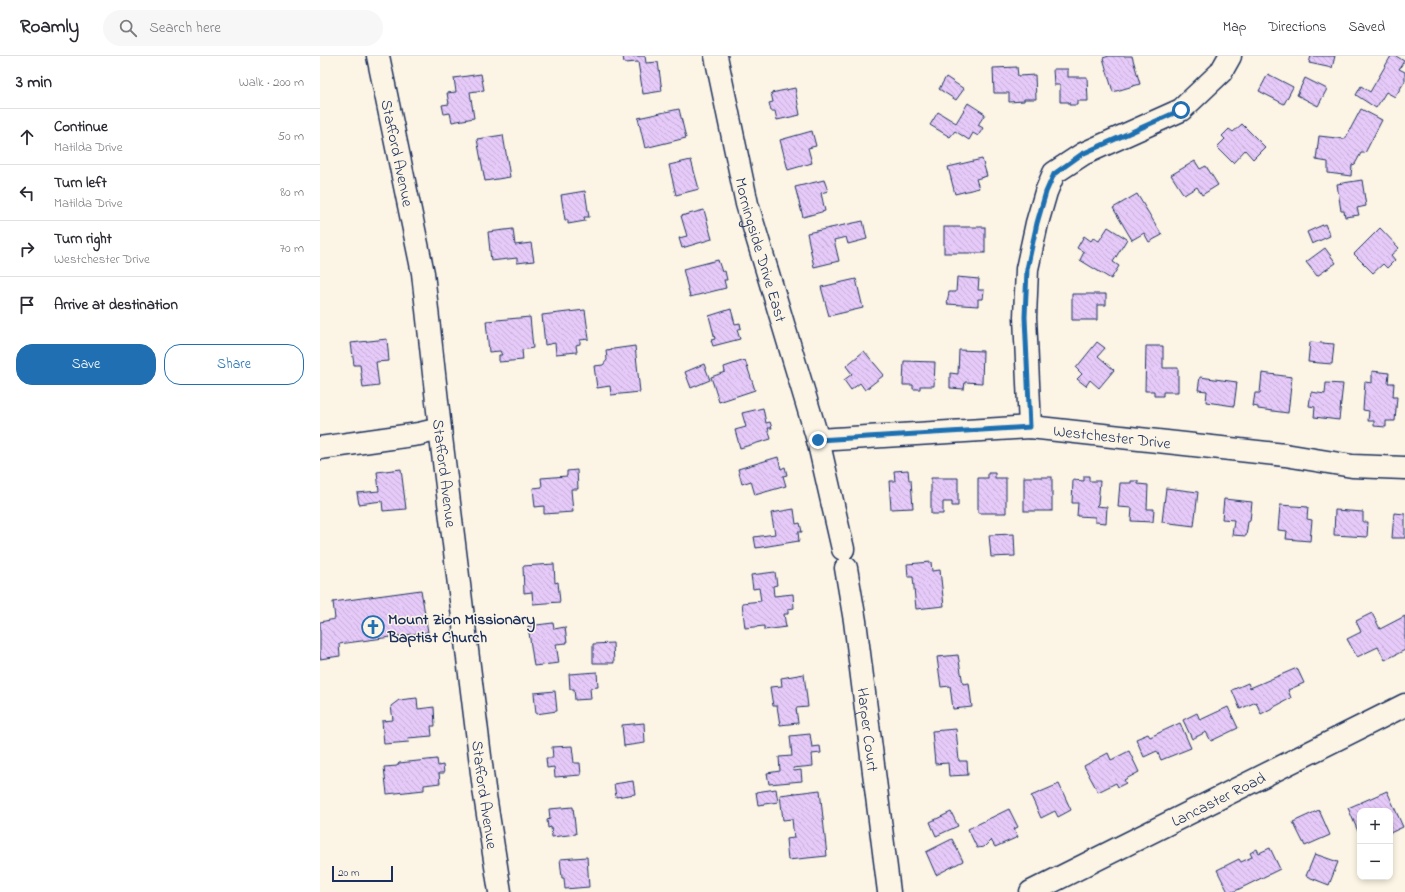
<!DOCTYPE html>
<meta charset="utf-8">
<style>
:root{--surface:#fff;--page:#f7f7f7;--text:#2b2b33;--muted:#7c7c81;--line:#e1e1e2;--accent:#1f6fb2}
body{margin:0;font-family:"Indie Flower",sans-serif;background:var(--page);color:var(--text)}
.controls{position:absolute;right:12px;bottom:12px;display:grid;overflow:hidden;border-radius:8px;box-shadow:0 2px 6px #0003}
.controls button{width:36px;height:36px;display:grid;place-items:center;padding:0;border:0;border-bottom:1px solid var(--line);background:var(--surface);color:var(--text);font:20px sans-serif}
.scale{position:absolute;left:12px;bottom:10px;width:61px;box-sizing:border-box;padding-left:4px;border:2px solid #1b2f5e;border-top:0;font-size:11px;line-height:14px;white-space:nowrap;color:#1b2f5e;-webkit-text-stroke:3px #fcf5e5;paint-order:stroke}
.stop{position:absolute;width:12px;height:12px;margin:-9px;border:3px solid #1f6fb2;border-radius:50%;background:#fff}
.stop.end{background:#1f6fb2;border-color:#fff;box-shadow:0 1px 4px #0008}
.list{margin:0;padding:0;list-style:none}
h2{display:flex;justify-content:space-between;align-items:center;height:52px;margin:0;padding:0 16px;font-size:17px}
h2 small{font-size:13px;font-weight:400;color:var(--muted)}
.list li{display:grid;grid-template-columns:26px 1fr auto;gap:12px;align-items:center;box-sizing:border-box;height:56px;padding:0 16px;border-top:1px solid var(--line)}
.list b{display:block;font-size:15px;white-space:nowrap}
.list p{margin:0;font-size:13px;white-space:nowrap;color:var(--muted)}
.list em{font-size:13px;font-style:normal;color:var(--muted)}
.actions{display:flex;gap:8px;padding:12px 16px}
.actions a{flex:1;padding:9px 0;border:1px solid var(--accent);border-radius:16px;text-align:center;font-size:14px;color:var(--accent)}
.actions .main{background:var(--accent);color:#fff}
.icon{flex:none;width:22px;height:22px;fill:none;stroke:currentColor;stroke-width:2;stroke-linecap:round;stroke-linejoin:round}
.map{position:relative;flex:none;width:1085px;height:836px;overflow:hidden}
header{display:flex;align-items:center;gap:24px;box-sizing:border-box;height:56px;padding:0 20px;background:var(--surface);border-bottom:1px solid var(--line)}
header strong{font-size:19px}
nav{display:flex;gap:22px;margin-inline-start:auto;font-size:14px}
.search{width:280px;height:36px;background:var(--page);display:flex;align-items:center;gap:10px;box-sizing:border-box;padding:0 14px;border-radius:22px;color:var(--muted);font-size:15px}
main{display:flex}
aside{flex:1;background:var(--surface)}
.map>svg:first-child{display:block}
</style>
<header>
<strong>Roamly</strong>
<div class="search"><svg class="icon" aria-label="search" viewBox="0 0 24 24"><circle cx="10" cy="10" r="6"/><path d="M15 15l6 6"/></svg>Search here</div>
<nav><a>Map</a><a>Directions</a><a>Saved</a></nav>
</header>
<main>
<aside>
<h2>3 min<small>Walk · 200 m</small></h2>
<ul class="list">
<li><svg class="icon" aria-label="ahead" viewBox="0 0 24 24"><path d="M12 20V5M6 11l6-6 6 6"/></svg><div><b>Continue</b><p>Matilda Drive</p></div><em>50 m</em></li>
<li><svg class="icon" aria-label="left" viewBox="0 0 24 24"><path d="M17 20v-9H6M10 6l-5 5 5 5"/></svg><div><b>Turn left</b><p>Matilda Drive</p></div><em>80 m</em></li>
<li><svg class="icon" aria-label="right" viewBox="0 0 24 24"><path d="M7 20v-9h11M14 6l5 5-5 5"/></svg><div><b>Turn right</b><p>Westchester Drive</p></div><em>70 m</em></li>
<li><svg class="icon" aria-label="arrive" viewBox="0 0 24 24"><path d="M6 21V4h12l-3 4 3 4H6"/></svg><div><b>Arrive at destination</b></div></li>
</ul>
<div class="actions"><a class="main">Save</a><a>Share</a></div>
</aside>
<div class="map">
<svg width="1085" height="836" viewBox="0 0 1085 836">
<defs>
<pattern id="building-back-hatch" width="6" height="6" patternUnits="userSpaceOnUse"><rect width="6" height="6" fill="#e6caf9"/><path d="M-1 5l2 2M0 0l6 6M5-1l2 2" fill="none" stroke="#c5aed8"/></pattern>
</defs>
<rect width="100%" height="100%" fill="#fcf5e5"/>
<filter id="ink" filterUnits="userSpaceOnUse"><feTurbulence type="fractalNoise" baseFrequency=".025" numOctaves="2"/><feDisplacementMap in="SourceGraphic" scale="8" xChannelSelector="R" yChannelSelector="G"/><feConvolveMatrix kernelMatrix="1 2 1 2 8 2 1 2 1" color-interpolation-filters="sRGB"/></filter>
<g filter="url(#ink)">
<g fill="url(#building-back-hatch)" stroke="#1b2f5e">
<polygon points="303,0 325,0 326,7 338,6 342,35 323,38 318,6 304,7"/>
<polygon points="789,0 812,0 820,28 793,36 783,2"/>
<polygon points="991,0 1015,0 1012,12 989,7"/>
<polygon points="1071,0 1076,0 1084,5 1079,13 1085,16 1085,25 1075,41 1066,36 1056,52 1036,39 1041,30 1050,36"/>
<polygon points="697,11 698,20 715,19 716,43 704,43 704,45 689,46 689,37 674,37 673,12"/>
<polygon points="733,13 748,13 748,21 767,21 768,45 757,45 757,49 749,49 749,46 740,46 740,29 734,29"/>
<polygon points="161,18 164,34 150,36 154,62 132,66 130,57 124,58 122,49 129,48 127,37 136,36 134,22"/>
<polygon points="948,18 973,31 964,48 939,35"/>
<polygon points="626,21 644,33 636,44 619,33"/>
<polygon points="985,22 1007,33 998,50 977,39"/>
<polygon points="475,32 480,59 457,64 455,55 451,55 449,47 453,46 451,37"/>
<polygon points="648,47 665,58 658,69 663,72 658,80 653,77 649,84 635,75 630,81 610,69 618,56 636,67"/>
<polygon points="359,53 366,82 325,92 318,62"/>
<polygon points="1041,53 1062,64 1045,97 1041,97 1035,108 1032,109 1031,120 1008,117 1008,106 996,104 999,80 1025,83"/>
<polygon points="922,68 945,91 933,103 925,94 913,107 897,91 905,83 902,80 909,73 913,76"/>
<polygon points="492,75 496,90 488,92 492,107 468,114 460,84"/>
<polygon points="183,79 190,121 165,125 157,83"/>
<polygon points="662,103 667,120 656,123 659,132 635,138 628,111"/>
<polygon points="371,104 379,133 356,139 349,109"/>
<polygon points="875,105 880,113 886,110 898,129 882,139 877,131 864,139 851,119"/>
<polygon points="504,124 508,135 501,137 505,155 483,161 475,131"/>
<polygon points="1042,124 1046,150 1037,152 1039,159 1025,161 1024,155 1021,155 1017,128"/>
<polygon points="265,135 269,161 264,161 265,165 248,168 248,164 245,164 241,139"/>
<polygon points="817,138 842,179 829,186 824,177 812,184 793,152"/>
<polygon points="384,154 392,183 362,192 359,182 367,180 361,160"/>
<polygon points="543,165 547,183 528,188 526,181 514,184 519,205 494,211 487,177"/>
<polygon points="1005,168 1010,180 992,188 987,176"/>
<rect x="624" y="171" width="41" height="26"/>
<polygon points="788,171 807,183 793,206 799,210 791,223 760,204 764,196 757,192 764,180 771,185 773,182 779,185"/>
<polygon points="1060,172 1079,192 1071,199 1075,204 1067,212 1063,208 1053,217 1034,198"/>
<polygon points="193,173 195,189 211,187 214,205 197,207 197,202 171,205 168,176"/>
<polygon points="1005,192 1016,207 997,220 986,206"/>
<polygon points="398,204 402,216 405,215 407,224 404,224 406,232 370,241 363,213"/>
<polygon points="637,221 659,223 658,234 664,234 663,243 658,243 658,250 627,248 629,236 636,236"/>
<polygon points="536,223 543,252 509,260 501,231"/>
<polygon points="752,238 786,238 786,249 777,249 777,264 752,264"/>
<polygon points="411,253 415,268 420,267 421,272 417,274 420,283 393,290 391,284 395,283 389,260"/>
<polygon points="265,254 269,283 260,284 260,288 256,289 257,296 236,298 235,287 225,289 222,259"/>
<polygon points="210,261 213,292 202,294 203,304 179,306 179,299 182,299 180,295 169,296 166,265"/>
<polygon points="67,283 69,305 56,306 59,330 43,332 40,309 34,309 31,287"/>
<polygon points="777,286 785,292 778,300 794,314 779,332 770,324 766,330 757,323 762,318 756,312"/>
<polygon points="990,286 1014,288 1012,308 988,306"/>
<polygon points="315,290 320,336 291,339 290,330 277,332 274,310 283,309 287,304 286,294"/>
<polygon points="826,290 843,290 843,312 858,312 858,336 843,336 843,340 834,340 834,335 825,335"/>
<polygon points="639,294 663,295 662,327 645,326 644,333 630,332 630,317 638,318"/>
<polygon points="544,295 564,319 545,334 540,327 531,334 524,324 532,318 526,310"/>
<polygon points="425,304 435,334 399,346 391,321 405,316 404,311"/>
<polygon points="584,305 615,306 614,330 600,330 600,333 593,333 593,329 583,329"/>
<polygon points="384,308 390,324 371,332 365,316"/>
<polygon points="1052,315 1069,317 1068,327 1074,327 1073,341 1077,341 1075,365 1066,365 1066,371 1054,370 1054,365 1048,365 1049,355 1043,354 1045,326 1052,327"/>
<polygon points="942,317 972,321 968,357 938,353 938,351 933,350 935,337 940,337"/>
<polygon points="880,321 917,326 914,350 886,346 887,335 878,334"/>
<polygon points="1006,327 1023,328 1019,364 994,361 995,351 989,350 991,336 1005,338"/>
<polygon points="443,352 446,367 450,366 452,372 448,372 451,383 420,392 415,374 426,371 422,357"/>
<polygon points="458,401 461,413 465,411 467,419 463,420 466,430 435,439 431,425 422,428 418,413"/>
<polygon points="81,413 86,453 63,455 62,445 39,448 37,437 59,435 57,416"/>
<polygon points="257,414 258,433 251,433 253,456 224,458 224,450 215,451 213,432 222,431 221,422 247,420 247,415"/>
<polygon points="588,414 589,424 591,424 593,452 571,453 569,425 575,425 574,415"/>
<polygon points="668,417 675,417 675,422 686,422 686,457 658,457 658,422 668,422"/>
<polygon points="764,420 769,420 769,425 780,425 778,448 776,450 787,451 786,467 775,466 775,461 757,460 758,447 752,447 753,424 764,425"/>
<rect x="704" y="421" width="28" height="34"/>
<polygon points="611,422 638,422 638,450 632,450 632,446 623,446 623,458 611,458"/>
<polygon points="811,425 818,425 818,428 828,429 827,453 834,453 833,466 811,465 812,452 798,451 800,427 811,427"/>
<polygon points="846,432 878,436 874,470 842,466"/>
<polygon points="904,443 932,446 930,465 928,466 926,480 912,479 914,464 902,463"/>
<polygon points="960,449 988,451 987,463 992,464 990,485 966,483 967,475 958,474"/>
<polygon points="474,453 476,468 480,467 482,476 478,476 479,485 436,492 434,481 455,478 451,457"/>
<polygon points="1015,454 1043,456 1043,466 1048,466 1047,481 1014,479"/>
<polygon points="1074,457 1085,458 1085,482 1072,482"/>
<polygon points="694,478 695,500 671,501 669,479"/>
<polygon points="611,506 612,515 620,514 624,550 596,553 593,521 588,521 587,508"/>
<polygon points="234,508 235,527 238,526 240,546 213,548 212,536 204,537 203,510"/>
<polygon points="455,516 457,529 453,530 454,540 473,538 474,552 468,553 468,558 464,558 466,571 444,574 444,570 425,572 422,547 441,545 439,532 433,533 431,519"/>
<polygon points="101,534 108,576 19,588 20,600 0,603 0,566 15,563 13,546"/>
<polygon points="1052,557 1060,573 1085,560 1085,594 1065,604 1058,591 1037,601 1027,583 1041,576 1036,565"/>
<polygon points="233,567 234,573 245,571 247,587 236,588 239,607 214,610 208,570"/>
<polygon points="293,587 294,607 273,607 273,588"/>
<polygon points="638,599 643,628 649,627 652,651 633,653 630,630 621,631 617,601"/>
<polygon points="977,612 984,627 968,634 971,642 941,658 936,646 920,653 912,634 928,627 930,632"/>
<polygon points="277,616 278,631 270,632 271,643 255,644 254,633 250,633 249,618"/>
<polygon points="484,618 488,651 476,652 478,667 460,669 457,650 453,650 450,631 462,630 461,622"/>
<polygon points="235,635 237,655 216,658 214,637"/>
<polygon points="97,642 98,653 114,651 115,670 111,670 112,680 88,682 89,686 64,688 62,665 73,664 71,650 79,644"/>
<polygon points="908,651 918,672 891,685 886,676 872,683 863,664 877,657 880,664"/>
<polygon points="324,667 325,687 304,690 302,669"/>
<polygon points="860,667 871,692 841,704 837,695 824,701 816,683 828,678 830,681"/>
<polygon points="636,673 639,705 647,705 648,719 629,720 628,707 615,708 612,675"/>
<polygon points="490,678 492,691 500,690 501,697 492,698 493,710 473,712 474,715 481,714 482,725 449,728 447,717 460,715 459,701 472,700 470,680"/>
<polygon points="252,690 254,707 260,707 261,719 235,721 234,711 227,712 226,702 233,702 232,691"/>
<polygon points="809,695 819,716 804,724 806,727 798,731 796,727 778,736 764,710 788,697 791,704"/>
<polygon points="117,703 118,710 123,709 124,717 119,717 120,727 104,729 104,734 67,738 64,711 77,710 79,707"/>
<polygon points="313,725 315,738 296,741 294,728"/>
<polygon points="739,728 751,754 738,761 735,755 721,762 711,740"/>
<polygon points="456,733 458,746 438,749 436,736"/>
<polygon points="500,734 507,800 468,804 466,783 474,782 472,763 463,764 460,739"/>
<polygon points="1067,735 1083,771 1070,777 1070,755 1040,755 1040,780 1028,752"/>
<polygon points="253,751 256,778 232,781 231,771 228,772 227,764 230,763 229,753"/>
<polygon points="689,753 698,771 694,773 698,781 675,791 671,784 664,791 657,792 648,773"/>
<polygon points="999,754 1010,779 985,790 973,766"/>
<polygon points="631,756 638,770 616,780 610,766"/>
<polygon points="632,783 643,805 616,819 606,796"/>
<polygon points="950,792 960,813 913,836 908,836 897,814 919,803 921,806 932,801 930,797 937,793 939,797"/>
<polygon points="995,798 1018,806 1009,829 986,820"/>
<polygon points="267,801 269,831 245,833 244,822 242,822 240,803"/>
</g>
<g fill="none" stroke-linecap="round" stroke-linejoin="round">
<g stroke="#1b2f5e" stroke-width="25">
<g id="minor">
<path id="s1" d="M 396,0 L 427,148 L 498,384 L 523,493"/>
<polyline points="710,371 705,261 707,213 717,167 726,136 734,117 763,98 861,54 901,16 910,0"/>
<path id="s2" d="M 498,384 L 710,371 L 965,399 L 1032,410 L 1085,412"/>
<polyline points="0,392 99,378 120,373"/>
<path id="s3" d="M 526,512 L 535,565 L 569,836"/>
<path id="s4" d="M 711,836 L 1085,649"/>
</g>
</g>
<g stroke="#1b2f5e" stroke-width="25">
<g id="secondary">
<path id="s5" d="M 58,0 L 103,217 L 120,373 L 164,733 L 180,836"/>
</g>
</g>
<use href="#minor" stroke="#fcf5e5" stroke-width="22"/>
<use href="#secondary" stroke="#fcf5e5" stroke-width="22"/>
</g>
</g>
<g fill="none" stroke-linecap="round" stroke-linejoin="round" filter="url(#ink)">
<polyline stroke="#1f6fb2" stroke-width="5" points="498,384 710,371 705,261 707,213 717,167 726,136 734,118 762,98 861,54"/>
</g>
<defs>
<g id="church-ring" transform="scale(1.15)"><circle r="9.5" fill="#fcf5e5" stroke="#1f6fb2" stroke-width="1.5"/><path d="M-1.2-6h2.4v3.5h3.3v2.4h-3.3V6h-2.4V-.1h-3.3v-2.4h3.3Z" fill="#1f6fb2"/></g>
</defs>
<g fill-rule="evenodd">
<use href="#church-ring" x="53" y="571"/>
</g>
<g text-anchor="middle" stroke-width="3" stroke-linejoin="round" paint-order="stroke">
<g font-size="16" fill="#1b2f5e" stroke="#fcf5e5">
<text dy="6" stroke="none"><textPath href="#s5" startOffset="99">Stafford Avenue</textPath></text>
<text dy="6" stroke="none"><textPath href="#s1" startOffset="199">Morningside Drive East</textPath></text>
<text dy="6" stroke="none"><textPath href="#s2" startOffset="295">Westchester Drive</textPath></text>
<text dy="6" stroke="none"><textPath href="#s5" startOffset="423">Stafford Avenue</textPath></text>
<text dy="6" stroke="none"><textPath href="#s3" startOffset="163">Harper Court</textPath></text>
<text dy="6" stroke="none"><textPath href="#s5" startOffset="747">Stafford Avenue</textPath></text>
<text dy="6" stroke="none"><textPath href="#s4" startOffset="209">Lancaster Road</textPath></text>
</g>
<g font-size="16" font-weight="bold" fill="#1b2f5e" stroke="#fcf5e5" text-anchor="start">
<text x="68" y="568">Mount Zion Missionary<tspan x="68" dy="18">Baptist Church</tspan></text>
</g>
</g>
</svg>
<div class="controls">
<button>+</button>
<button>−</button>
</div>
<div class="scale">20 m</div>
<div class="stop" style="left:861px;top:54px"></div>
<div class="stop end" style="left:498px;top:384px"></div>
</div>
</main>
